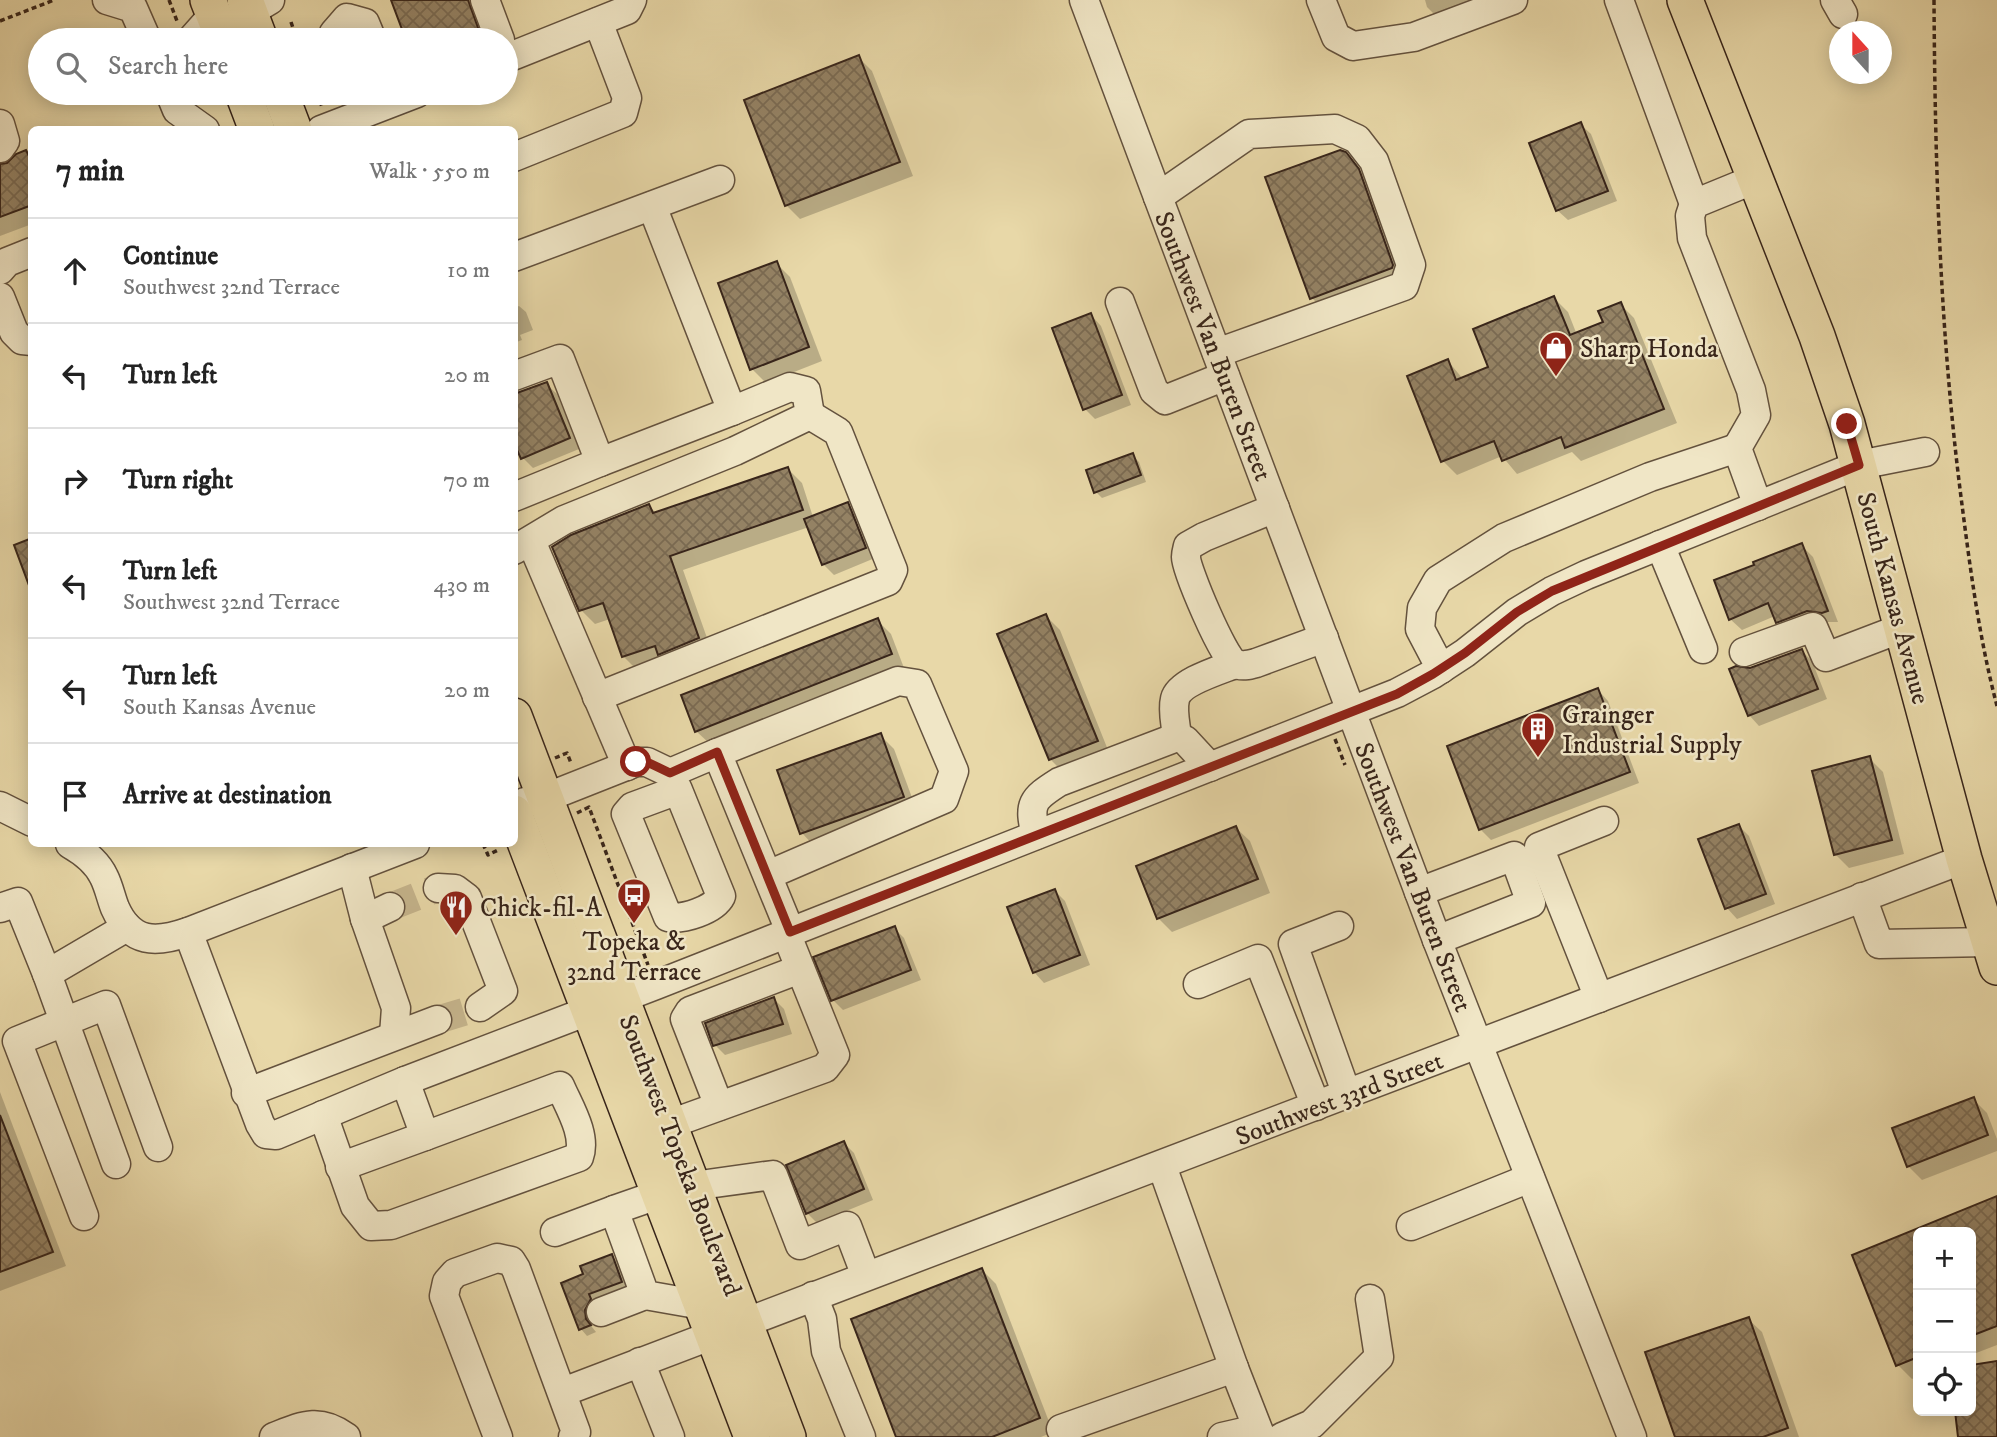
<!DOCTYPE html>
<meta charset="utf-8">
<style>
:root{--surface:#fff;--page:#f2f2f2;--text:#222;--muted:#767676;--line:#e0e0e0}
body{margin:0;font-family:"IM FELL DW Pica",serif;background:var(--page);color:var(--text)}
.controls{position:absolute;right:21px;bottom:21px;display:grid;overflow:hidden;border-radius:10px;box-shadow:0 4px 18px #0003}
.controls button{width:63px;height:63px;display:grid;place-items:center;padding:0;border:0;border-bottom:2px solid var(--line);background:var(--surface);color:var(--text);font:35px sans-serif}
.compass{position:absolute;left:1829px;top:21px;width:63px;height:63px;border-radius:50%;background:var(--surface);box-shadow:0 4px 18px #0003;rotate:339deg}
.stop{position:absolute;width:21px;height:21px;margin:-16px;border:5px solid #8f2418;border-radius:50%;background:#fff}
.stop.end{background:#8f2418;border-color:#fff;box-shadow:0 2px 7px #0008}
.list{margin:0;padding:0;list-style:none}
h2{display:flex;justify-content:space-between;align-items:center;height:91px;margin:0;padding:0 28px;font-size:30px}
h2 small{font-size:23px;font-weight:400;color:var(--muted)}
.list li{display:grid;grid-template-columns:46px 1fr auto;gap:21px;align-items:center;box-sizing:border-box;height:105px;padding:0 28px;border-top:2px solid var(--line)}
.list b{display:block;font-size:26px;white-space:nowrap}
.list p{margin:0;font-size:23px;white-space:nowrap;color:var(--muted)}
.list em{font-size:23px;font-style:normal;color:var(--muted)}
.icon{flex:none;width:38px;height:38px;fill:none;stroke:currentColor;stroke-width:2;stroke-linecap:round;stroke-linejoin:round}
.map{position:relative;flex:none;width:1997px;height:1437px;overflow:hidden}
.search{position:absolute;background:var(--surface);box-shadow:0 4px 18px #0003;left:28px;top:28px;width:490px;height:77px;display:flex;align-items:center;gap:18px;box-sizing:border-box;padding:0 24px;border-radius:38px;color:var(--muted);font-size:26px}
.panel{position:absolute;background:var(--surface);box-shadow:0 4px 18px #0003;left:28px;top:126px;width:490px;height:721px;border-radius:10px}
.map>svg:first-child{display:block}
</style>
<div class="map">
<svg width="1997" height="1437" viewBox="0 0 1997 1437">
<defs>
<pattern id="building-cross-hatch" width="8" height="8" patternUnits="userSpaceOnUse" patternTransform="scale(1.75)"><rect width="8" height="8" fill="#948264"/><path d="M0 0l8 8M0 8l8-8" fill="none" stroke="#7a6a52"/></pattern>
</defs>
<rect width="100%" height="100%" fill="#e8d8a8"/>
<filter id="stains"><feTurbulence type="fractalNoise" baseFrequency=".00286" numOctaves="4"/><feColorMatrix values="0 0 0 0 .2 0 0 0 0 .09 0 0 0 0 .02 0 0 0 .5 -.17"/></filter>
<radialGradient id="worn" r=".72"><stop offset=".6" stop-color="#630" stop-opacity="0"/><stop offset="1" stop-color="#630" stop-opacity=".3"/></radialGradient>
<g fill="#0003">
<polygon points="393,0 475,0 490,40 408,40"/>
<polygon points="1425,0 1497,0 1441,21 1427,7"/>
<polygon points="858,57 872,71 913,176 800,219 786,205"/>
<polygon points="1580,124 1591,134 1617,201 1568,220 1557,210"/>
<polygon points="26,152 32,157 32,224 0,236 0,165 7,165"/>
<polygon points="1345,154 1373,185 1407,280 1326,312 1312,298"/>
<polygon points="776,263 790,277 822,361 766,383 752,369"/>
<polygon points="1554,298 1568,312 1577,335 1605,323 1620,304 1634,318 1677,423 1581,461 1572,452 1517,474 1502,456 1457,475 1443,461 1448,361 1463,379 1491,368"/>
<polygon points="519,306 526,312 533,330 520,335 522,340 514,343 514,308"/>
<polygon points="1091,315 1101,326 1131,405 1095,419 1085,409"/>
<polygon points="546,384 557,394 579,449 533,468 523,458"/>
<polygon points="1132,455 1139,462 1146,482 1102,498 1096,492"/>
<polygon points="788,469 802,483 813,517 847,504 858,514 875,558 834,575 823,564 809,527 683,570 712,652 637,670 623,656 610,619 595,624 581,610 649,506 657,514"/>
<polygon points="1801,545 1813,557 1838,622 1820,622 1789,633 1777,622 1775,616 1742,630 1730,619"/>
<polygon points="1046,616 1060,630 1110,755 1064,773 1050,759"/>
<polygon points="877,620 891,634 904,668 710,744 696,731"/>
<polygon points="1802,651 1812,661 1827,699 1759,726 1749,715 1750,669"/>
<polygon points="1598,690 1608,701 1639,783 1491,840 1480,829 1449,747"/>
<polygon points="880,735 894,749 917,811 815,847 802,833"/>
<polygon points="1869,758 1883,772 1904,854 1849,868 1835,854"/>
<polygon points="1739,826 1749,836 1775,904 1737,919 1727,908"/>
<polygon points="1236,828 1250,841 1270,893 1172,932 1158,918"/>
<polygon points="1055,891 1065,901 1090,965 1044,983 1034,972"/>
<polygon points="894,928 904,938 921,980 843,1010 833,1000"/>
<polygon points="774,999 784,1009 792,1034 725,1055 715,1045"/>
<polygon points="0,1092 66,1266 0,1291"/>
<polygon points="1973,1099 1987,1113 1997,1139 1997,1151 1922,1180 1908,1166"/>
<polygon points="844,1143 854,1153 873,1200 817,1223 807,1213"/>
<polygon points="1997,1198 1997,1345 1971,1355 1971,1232 1918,1232 1918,1376 1912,1379 1898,1365 1854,1256"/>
<polygon points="612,1256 618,1262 628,1288 590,1317 592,1327 596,1332 587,1336 581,1329 563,1284 585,1275"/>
<polygon points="982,1270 996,1284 1053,1432 1041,1437 898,1437"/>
<polygon points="1748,1319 1762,1332 1799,1437 1677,1437"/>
</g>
<g fill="url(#building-cross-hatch)" stroke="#38251a" stroke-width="2">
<polygon points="391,0 468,0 481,36 468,40 406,40"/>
<polygon points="859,55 900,162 785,206 744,100"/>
<polygon points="1581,122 1608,191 1556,211 1529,143"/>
<polygon points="26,150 32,162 32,205 0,217 0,164 7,163 16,154"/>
<polygon points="1340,150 1346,152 1359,169 1393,265 1392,268 1310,299 1265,177"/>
<polygon points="777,261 809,347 750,370 718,283"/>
<polygon points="1554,296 1570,335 1603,322 1598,311 1621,302 1664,409 1565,448 1561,437 1502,461 1494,441 1441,462 1407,376 1448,359 1456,380 1488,367 1473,329"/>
<polygon points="1091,313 1122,395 1083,410 1052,328"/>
<polygon points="547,382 570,438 521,459 514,443 514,394"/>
<polygon points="1133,453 1141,475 1094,493 1086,470"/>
<polygon points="788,467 803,510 670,556 699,638 658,655 655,646 622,657 603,603 579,611 552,547 571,535 649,504 653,513"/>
<polygon points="848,502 866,548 822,565 804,519"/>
<polygon points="32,538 32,587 30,588 14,545"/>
<polygon points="1802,543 1828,611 1822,613 1807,611 1776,623 1768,603 1729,620 1714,580 1754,565 1753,562"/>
<polygon points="1046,614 1098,741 1049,760 997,634"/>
<polygon points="878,618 892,654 695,732 681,695"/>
<polygon points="1802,649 1818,689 1748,716 1729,669 1736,666 1750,668"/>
<polygon points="1598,688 1630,772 1479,830 1447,746"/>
<polygon points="881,733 904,797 800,834 777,770"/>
<polygon points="1870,756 1892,840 1834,855 1812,771"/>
<polygon points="1739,824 1766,894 1725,909 1698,839"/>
<polygon points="1236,826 1258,879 1157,919 1136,866"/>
<polygon points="1055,889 1080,955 1033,973 1007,907"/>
<polygon points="895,926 911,970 831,1001 813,957"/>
<polygon points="774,997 783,1024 713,1046 705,1023"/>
<polygon points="1974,1097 1988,1135 1907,1167 1892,1128"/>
<polygon points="0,1115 53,1252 0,1272"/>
<polygon points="844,1141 864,1189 806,1214 786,1165"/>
<polygon points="1997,1196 1997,1326 1971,1336 1971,1232 1918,1232 1918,1357 1896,1366 1852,1255"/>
<polygon points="612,1254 622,1282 589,1294 591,1299 585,1310 586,1319 591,1325 579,1330 561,1283 583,1274 580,1266"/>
<polygon points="982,1268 1040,1418 992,1437 896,1437 851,1319"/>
<polygon points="1749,1317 1788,1428 1763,1437 1675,1437 1645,1352"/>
<polygon points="1997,1361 1997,1437 1958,1437 1955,1411 1971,1411 1971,1365"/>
</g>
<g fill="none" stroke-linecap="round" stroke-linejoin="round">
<g stroke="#c5b48c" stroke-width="28" stroke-dasharray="28 14" stroke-linecap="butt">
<polyline points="390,907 438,888"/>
<polyline points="437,1020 480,1007"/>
</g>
<g stroke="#64523e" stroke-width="31">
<g id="minor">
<polyline points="107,0 133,8 147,40"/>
<polyline points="485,0 500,40"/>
<polyline points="1084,0 1437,940 1632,1437"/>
<polyline points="1321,0 1336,37 1353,46 1414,37 1513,0"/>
<polyline points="1619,0 1694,204"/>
<polyline points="1835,0 1843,14"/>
<polyline points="250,12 270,0"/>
<polyline points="191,40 214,14"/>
<polyline points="336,40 334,33 347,18 365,23 372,40"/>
<polyline points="507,58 627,10 632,0"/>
<polyline points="170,93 177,110 205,130"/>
<polyline points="0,124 5,141 0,148"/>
<polyline points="321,130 417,93"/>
<polyline points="514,157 623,113 627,98 598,22"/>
<polyline points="1755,179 1694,204 1690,216 1692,238 1751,390 1756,415 1737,448 1758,506"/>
<polyline points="1158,197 1249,134 1335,129 1357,139 1374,161 1411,265 1404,286 1217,353"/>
<polyline points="514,257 720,180"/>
<polyline points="0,270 7,262 32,252"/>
<polyline points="0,297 14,332 22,340 32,341"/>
<polyline points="1120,302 1154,391 1165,400 1225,376"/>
<polyline points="514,376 560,359 600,462 732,411 652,206"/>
<polyline points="514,497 600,462"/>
<path d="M 1275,508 L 1204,537 L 1188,546 C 1187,550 1186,553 1186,557 C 1186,570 1224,658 1234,663 C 1241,667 1249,665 1256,663 L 1324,638"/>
<polyline points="531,541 627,766"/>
<polyline points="1660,545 1703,649"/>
<polyline points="514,550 564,520 735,451 810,415 806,391 790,387 732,411"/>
<polyline points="1744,652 1813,627 1826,657 1902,628"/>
<polyline points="1441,669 1420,629 1422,608 1438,580 1504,538 1650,477 1737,448"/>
<polyline points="597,697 888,581 893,570 838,432 810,415"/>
<path d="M 1177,737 C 1176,725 1172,711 1175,699 C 1179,682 1220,670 1235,664"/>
<path d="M 678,790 L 721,896 C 714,910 683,920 668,917 L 626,814 L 632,807 L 678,790 L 670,773 L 717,753"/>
<polyline points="525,802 545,798 636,762 647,762 670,773"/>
<polyline points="0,806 32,822"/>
<path d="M 1036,835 C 1028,804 1032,799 1059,782 L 1177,737 L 1185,740 L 1210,767"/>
<path d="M 70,844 C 84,852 97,862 104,877 C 109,887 111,898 115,908 C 131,944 156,943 188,932 L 415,844"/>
<polyline points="352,868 365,919 396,1008 394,1035"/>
<polyline points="768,875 944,799 954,771 917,684 898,681 717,753 790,931"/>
<polyline points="438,888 455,889 467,898 503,991 480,1007"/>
<polyline points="1419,892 1514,856 1531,903 1437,940"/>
<polyline points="1862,897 1879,944 1989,942"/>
<polyline points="0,908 18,902 47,974"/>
<polyline points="365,919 390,907"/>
<polyline points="1339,926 1293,944 1347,1095"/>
<polyline points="188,932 260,1124 266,1134 276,1135 405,1081 656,985 1397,693 1433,674 1465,653 1517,612 1552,591 1586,575 1859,465 1925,452"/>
<polyline points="1198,984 1258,959 1316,1106"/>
<polyline points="1599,998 1539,847 1604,821"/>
<polyline points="246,1093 437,1020"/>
<polyline points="719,1106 685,1019 690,1011 800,969"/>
<path d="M 323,1115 L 355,1206 L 371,1226 L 391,1225 L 579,1157 C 587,1135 569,1107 560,1086 L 425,1136 L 405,1081"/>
<polyline points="670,1124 825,1068 835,1055 786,933"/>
<polyline points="116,1164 47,974 127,927"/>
<polyline points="1162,1166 1234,1368 1261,1437"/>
<polyline points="340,1167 425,1136"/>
<polyline points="693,1186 773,1175 800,1245 847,1226 866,1276"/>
<polyline points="660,1194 614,1210 645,1295 702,1305"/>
<polyline points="84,1216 17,1041 106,1005 158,1147"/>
<polyline points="1411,1226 1530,1178"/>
<polyline points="555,1232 614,1210"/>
<polyline points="813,1296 822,1319 826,1351 861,1437"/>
<polyline points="601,1312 645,1295"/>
<polyline points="640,1362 670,1437"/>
<polyline points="563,1392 1964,859"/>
<polyline points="1061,1429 1234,1368"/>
<path d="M 274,1437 C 302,1426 319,1417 346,1437"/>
<polyline points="498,1437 444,1296 447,1282 455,1273 497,1258 511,1261 516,1269 576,1432 573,1437"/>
<polyline points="1222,1437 1257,1429"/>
<polyline points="1282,1437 1312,1424 1379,1357 1370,1299"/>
</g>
</g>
<g stroke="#38251a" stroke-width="38">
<g id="major">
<polyline points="208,0 224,40"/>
<polyline points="245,0 260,40"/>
<polyline points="1685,0 1817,336 1847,424 1964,859 1997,967"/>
<polyline points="243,93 257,130"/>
<polyline points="280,93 294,130"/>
<polyline points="514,716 788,1437"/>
<polyline points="514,813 752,1437"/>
</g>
</g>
<g stroke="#38251a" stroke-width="3.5" stroke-dasharray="5 3.5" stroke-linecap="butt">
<polyline points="169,0 177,21"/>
<path d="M 1934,0 C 1935,167 1940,332 1961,497 C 1970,567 1979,638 1997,706"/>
<polyline points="0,21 54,0"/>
<polyline points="291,22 297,40"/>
<polyline points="317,93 322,107"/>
<polyline points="1335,739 1345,765"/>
<polyline points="555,758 567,753 571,763"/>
<polyline points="577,813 589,807 648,965"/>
<polyline points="483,844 488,855 500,849"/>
</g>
<use href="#minor" stroke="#f0e6c6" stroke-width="28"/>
<use href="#major" stroke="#e8d8a8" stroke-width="35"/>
</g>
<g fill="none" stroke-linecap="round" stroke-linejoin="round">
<polyline stroke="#8f2418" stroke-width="9" points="636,762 647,762 670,773 717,752 790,932 1397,694 1433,674 1465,653 1517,612 1552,591 1859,465 1847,424"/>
</g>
<defs>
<g id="shop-pin" transform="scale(1.75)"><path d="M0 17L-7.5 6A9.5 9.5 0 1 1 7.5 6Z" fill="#8f2418" stroke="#f0e6c6"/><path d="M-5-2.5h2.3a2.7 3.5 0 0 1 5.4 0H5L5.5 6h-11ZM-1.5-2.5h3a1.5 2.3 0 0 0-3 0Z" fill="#fff"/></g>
<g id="building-pin" transform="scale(1.75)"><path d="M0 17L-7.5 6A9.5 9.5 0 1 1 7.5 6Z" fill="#8f2418" stroke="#f0e6c6"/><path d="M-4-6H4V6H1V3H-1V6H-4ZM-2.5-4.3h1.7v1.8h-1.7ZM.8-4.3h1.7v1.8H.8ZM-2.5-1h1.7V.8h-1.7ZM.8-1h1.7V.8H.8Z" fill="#fff"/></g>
<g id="bus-pin" transform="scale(1.75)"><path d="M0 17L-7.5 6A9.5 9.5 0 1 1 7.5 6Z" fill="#8f2418" stroke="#f0e6c6"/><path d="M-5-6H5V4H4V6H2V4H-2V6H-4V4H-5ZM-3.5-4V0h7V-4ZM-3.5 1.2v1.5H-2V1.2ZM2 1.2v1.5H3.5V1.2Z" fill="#fff"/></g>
<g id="restaurant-pin" transform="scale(1.75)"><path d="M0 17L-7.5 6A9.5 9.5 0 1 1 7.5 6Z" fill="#8f2418" stroke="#f0e6c6"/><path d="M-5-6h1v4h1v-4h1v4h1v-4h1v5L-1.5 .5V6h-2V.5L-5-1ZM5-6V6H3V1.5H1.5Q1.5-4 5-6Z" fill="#fff"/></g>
</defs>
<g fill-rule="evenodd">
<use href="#shop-pin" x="1556" y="348"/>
<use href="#building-pin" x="1538" y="729"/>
<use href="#bus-pin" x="634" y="895"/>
<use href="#restaurant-pin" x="456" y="907"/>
</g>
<g text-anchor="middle" stroke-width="5" stroke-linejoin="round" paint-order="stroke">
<g font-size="26" fill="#38251a" stroke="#f0e6c6">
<text transform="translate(1214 346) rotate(69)" y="9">Southwest Van Buren Street</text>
<text transform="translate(1894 598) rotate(75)" y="9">South Kansas Avenue</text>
<text transform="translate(1414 877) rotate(69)" y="9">Southwest Van Buren Street</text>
<text transform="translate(1339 1098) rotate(-21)" y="9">Southwest 33rd Street</text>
<text transform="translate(681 1155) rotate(69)" y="9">Southwest Topeka Boulevard</text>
</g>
<g font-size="26" fill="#38251a" stroke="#f0e6c6" text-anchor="start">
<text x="1580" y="357">Sharp Honda</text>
<text x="1562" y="723">Grainger<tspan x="1562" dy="30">Industrial Supply</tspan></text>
<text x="480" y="916">Chick-fil-A</text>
<text x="634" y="950" text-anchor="middle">Topeka &amp;<tspan x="634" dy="30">32nd Terrace</tspan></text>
</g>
</g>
<rect width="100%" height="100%" filter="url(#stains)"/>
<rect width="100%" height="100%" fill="url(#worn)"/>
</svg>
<div class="controls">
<button>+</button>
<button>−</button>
<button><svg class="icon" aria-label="locate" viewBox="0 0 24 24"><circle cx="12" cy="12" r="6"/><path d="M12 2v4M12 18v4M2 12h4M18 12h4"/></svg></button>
</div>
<svg class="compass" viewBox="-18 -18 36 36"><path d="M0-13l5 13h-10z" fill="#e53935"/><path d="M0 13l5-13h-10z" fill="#767676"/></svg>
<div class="stop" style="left:636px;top:762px"></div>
<div class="stop end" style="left:1847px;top:424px"></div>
<div class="search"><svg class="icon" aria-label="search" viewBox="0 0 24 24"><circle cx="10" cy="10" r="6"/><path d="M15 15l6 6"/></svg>Search here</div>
<section class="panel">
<h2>7 min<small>Walk · 550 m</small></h2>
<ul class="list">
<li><svg class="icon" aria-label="ahead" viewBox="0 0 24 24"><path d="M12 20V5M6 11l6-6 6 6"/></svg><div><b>Continue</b><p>Southwest 32nd Terrace</p></div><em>10 m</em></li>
<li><svg class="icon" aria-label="left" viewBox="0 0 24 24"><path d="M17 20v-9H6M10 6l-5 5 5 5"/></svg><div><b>Turn left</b></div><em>20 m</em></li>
<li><svg class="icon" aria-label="right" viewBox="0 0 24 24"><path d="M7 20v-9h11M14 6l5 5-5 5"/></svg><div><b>Turn right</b></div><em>70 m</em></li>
<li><svg class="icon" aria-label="left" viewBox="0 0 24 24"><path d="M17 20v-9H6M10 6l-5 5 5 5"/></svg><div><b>Turn left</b><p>Southwest 32nd Terrace</p></div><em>430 m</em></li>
<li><svg class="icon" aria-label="left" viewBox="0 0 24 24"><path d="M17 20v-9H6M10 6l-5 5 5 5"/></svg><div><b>Turn left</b><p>South Kansas Avenue</p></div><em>20 m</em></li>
<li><svg class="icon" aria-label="arrive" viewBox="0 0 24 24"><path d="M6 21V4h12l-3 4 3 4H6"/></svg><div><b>Arrive at destination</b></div></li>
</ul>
</section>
</div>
